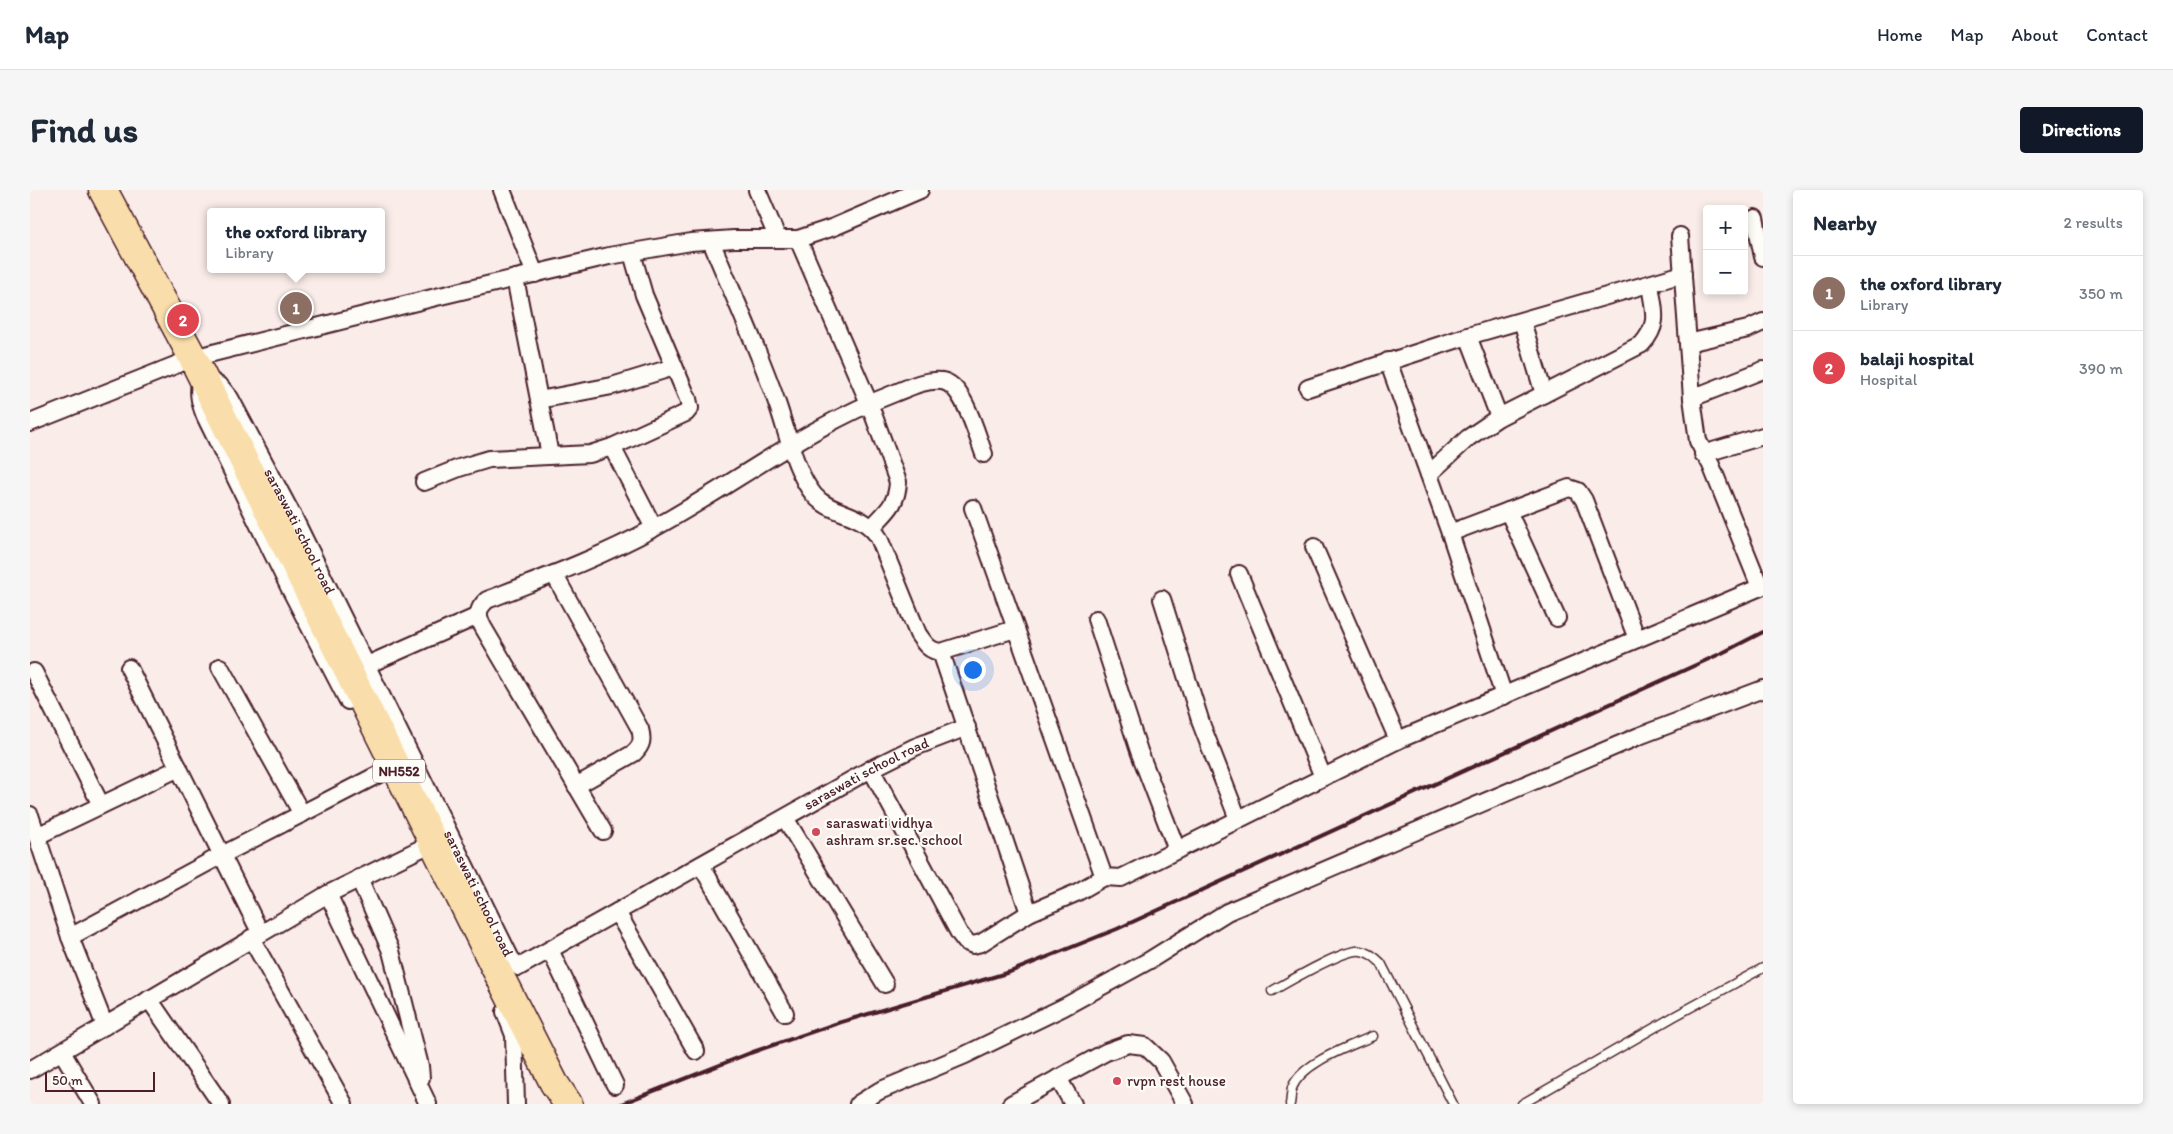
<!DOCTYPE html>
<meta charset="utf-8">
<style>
:root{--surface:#fff;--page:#f6f6f7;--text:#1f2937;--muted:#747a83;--line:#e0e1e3;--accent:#111827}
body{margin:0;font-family:Itim,sans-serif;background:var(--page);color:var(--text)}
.controls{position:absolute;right:15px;top:15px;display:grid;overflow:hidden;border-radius:5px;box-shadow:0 2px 8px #0003}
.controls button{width:45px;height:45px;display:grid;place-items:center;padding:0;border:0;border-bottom:1px solid var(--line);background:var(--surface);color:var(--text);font:25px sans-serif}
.scale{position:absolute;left:15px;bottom:12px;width:110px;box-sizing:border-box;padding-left:5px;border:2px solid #4a1f2b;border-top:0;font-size:14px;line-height:18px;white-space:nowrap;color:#4a1f2b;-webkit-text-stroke:4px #fdfcf7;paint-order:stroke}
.you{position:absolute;left:942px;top:479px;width:18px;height:18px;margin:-12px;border:4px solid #fff;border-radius:50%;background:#1a73e8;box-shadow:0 0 0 8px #1a73e833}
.badge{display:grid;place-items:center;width:32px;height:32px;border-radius:50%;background:var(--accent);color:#fff;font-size:16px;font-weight:700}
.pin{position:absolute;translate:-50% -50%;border:2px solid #fff;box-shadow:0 1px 5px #0006}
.popup{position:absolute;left:177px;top:18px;width:178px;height:65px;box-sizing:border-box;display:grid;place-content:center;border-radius:5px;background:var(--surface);filter:drop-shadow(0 1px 4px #0005);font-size:16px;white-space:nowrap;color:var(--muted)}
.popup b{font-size:19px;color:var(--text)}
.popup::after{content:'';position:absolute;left:50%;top:100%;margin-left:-10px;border:10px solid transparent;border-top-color:var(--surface)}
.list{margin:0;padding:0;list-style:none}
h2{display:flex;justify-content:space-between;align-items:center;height:65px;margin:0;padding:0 20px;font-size:21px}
h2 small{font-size:16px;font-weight:400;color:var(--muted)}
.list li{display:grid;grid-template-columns:32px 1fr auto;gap:15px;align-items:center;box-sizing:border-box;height:75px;padding:0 20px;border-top:1px solid var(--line)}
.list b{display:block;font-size:19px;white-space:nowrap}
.list p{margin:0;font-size:16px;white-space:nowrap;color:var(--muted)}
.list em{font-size:16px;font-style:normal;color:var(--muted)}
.map{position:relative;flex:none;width:1733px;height:914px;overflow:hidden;border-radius:5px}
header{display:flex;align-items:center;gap:30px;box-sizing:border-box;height:70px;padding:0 25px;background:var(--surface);border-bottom:1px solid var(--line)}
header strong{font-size:24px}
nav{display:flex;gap:28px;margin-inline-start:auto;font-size:18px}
.intro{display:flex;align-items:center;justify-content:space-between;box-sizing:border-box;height:120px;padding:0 30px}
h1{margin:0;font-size:35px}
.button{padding:12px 22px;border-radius:5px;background:var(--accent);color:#fff;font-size:18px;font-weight:700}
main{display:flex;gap:30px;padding:0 30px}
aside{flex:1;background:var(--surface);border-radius:5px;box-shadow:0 2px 8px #0003}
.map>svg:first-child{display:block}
</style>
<header>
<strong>Map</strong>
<nav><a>Home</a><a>Map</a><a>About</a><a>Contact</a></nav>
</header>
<div class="intro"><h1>Find us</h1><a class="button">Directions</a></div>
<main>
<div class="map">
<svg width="1733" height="914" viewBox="0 0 1733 914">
<rect width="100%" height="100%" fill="#faede9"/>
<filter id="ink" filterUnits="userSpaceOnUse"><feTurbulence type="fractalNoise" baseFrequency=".02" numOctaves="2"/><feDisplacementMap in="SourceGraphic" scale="10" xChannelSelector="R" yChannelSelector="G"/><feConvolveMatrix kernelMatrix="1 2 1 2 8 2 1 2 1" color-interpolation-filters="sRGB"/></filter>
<g filter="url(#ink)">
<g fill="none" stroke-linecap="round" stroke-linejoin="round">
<g stroke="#4a1f2b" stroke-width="11">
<g id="lane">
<path d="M 1242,801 C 1258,792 1315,758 1331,761 C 1339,762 1345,767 1351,773 L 1423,914"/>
<path d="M 1260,914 C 1261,909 1261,903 1262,898 C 1272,872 1319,857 1343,846"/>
<polyline points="1492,914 1643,827 1733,778"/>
</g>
</g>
<g stroke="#4a1f2b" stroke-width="20">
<g id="street">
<polyline points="472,0 505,84"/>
<polyline points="727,0 748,49"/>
<polyline points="1725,28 1733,67"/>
<polyline points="1650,46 1662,208 1668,251 1681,275 1730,397"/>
<path d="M 768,49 L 839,213 L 868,292 C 867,314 857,321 842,337"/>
<path d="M 681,51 C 703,105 728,158 747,213 C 757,241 765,282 784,305 C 802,326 833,321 849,348 L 888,444 C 895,454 899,461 911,462 L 985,439"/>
<polyline points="485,88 520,265"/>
<polyline points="1492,131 1514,204"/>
<polyline points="1438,146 1469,227"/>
<polyline points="1658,153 1718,139 1733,132"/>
<polyline points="1358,171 1420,343 1474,506"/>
<polyline points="1278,198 1438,146 1653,84"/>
<polyline points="1662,208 1733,180"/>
<polyline points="509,210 582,196 644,177"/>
<polyline points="0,233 163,168 406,107 579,66 661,52 704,49 768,49 804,37 890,0"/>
<polyline points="582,257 624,338"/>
<polyline points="1673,264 1733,246"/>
<path d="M 1399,284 L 1438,248 L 1469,227 L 1612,154 C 1631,133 1623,119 1620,94"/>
<polyline points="394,292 429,278 459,269 560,264 582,257 656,223 660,218 658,209 614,105 602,63"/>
<polyline points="943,318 1074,687 1091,688 1368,550 1733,396"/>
<polyline points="1478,321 1527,428"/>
<polyline points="1420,343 1539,298 1548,301 1554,310 1607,449"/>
<polyline points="1284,357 1368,550"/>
<path d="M 524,384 L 610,539 C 613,550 612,555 604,563 L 546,596"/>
<polyline points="1209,384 1293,587"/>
<polyline points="1132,409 1172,536 1208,629"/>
<polyline points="1066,429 1109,561 1147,660"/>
<polyline points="911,462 999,723"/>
<polyline points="337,475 448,426"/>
<polyline points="190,477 272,624"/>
<polyline points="99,478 230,742"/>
<polyline points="4,482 71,615"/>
<path id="s1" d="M 318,511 L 260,399 L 175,226 C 169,211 167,201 172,185 L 191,197 L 200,208 L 264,328 L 481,769 L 489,777 L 841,579 L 885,557 L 937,537"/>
<polyline points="841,579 929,743 936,752 943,755 951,753 999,723 1046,703 1074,687"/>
<polyline points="0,625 40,747 75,836"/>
<polyline points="755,628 855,794"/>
<path d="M 573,641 L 453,437 C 447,425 447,419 457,410 C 514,388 571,367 624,338 C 705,294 778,236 865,203 C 880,197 896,189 912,191 C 934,194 947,246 954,264"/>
<polyline points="7,646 149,578"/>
<polyline points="671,675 755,823"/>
<polyline points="329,688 361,761 390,876 391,888"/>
<polyline points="298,704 398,914"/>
<polyline points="587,722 666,861"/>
<polyline points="40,747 192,665 355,581"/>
<polyline points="221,748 314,914"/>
<polyline points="520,760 585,895"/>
<polyline points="119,809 191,914"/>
<polyline points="475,822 484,845 486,914"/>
<polyline points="32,862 63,914"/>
<polyline points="0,880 298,704 394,657"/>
<polyline points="1028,888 1043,914"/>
<polyline points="828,914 849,901 935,865 1034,817 1120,770 1197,722 1609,546 1733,499"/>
<polyline points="981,914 1076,862 1098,854 1115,856 1131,871 1155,914"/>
</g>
</g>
<g stroke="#4a1f2b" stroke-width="31">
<polyline id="highway" points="73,0 163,168 464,775 524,893 538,914"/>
</g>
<use href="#lane" stroke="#fdfcf7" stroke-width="8"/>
<use href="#street" stroke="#fdfcf7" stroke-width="16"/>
<use href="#highway" stroke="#f9deab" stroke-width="28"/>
<polyline stroke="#4a1f2b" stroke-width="4" points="591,914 720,863 808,833 980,782 1087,739 1692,463 1733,442"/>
</g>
</g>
<g fill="#d1495b" stroke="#fdfcf7" stroke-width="2">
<circle cx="786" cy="642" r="5"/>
<circle cx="1087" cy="891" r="5"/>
</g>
<g text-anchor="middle" stroke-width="4.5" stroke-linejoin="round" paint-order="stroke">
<rect fill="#fdfcf7" stroke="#806168" stroke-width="1" x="343" y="569.5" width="52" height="23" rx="4"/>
<g font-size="14" font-weight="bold" fill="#4a1f2b">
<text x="369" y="586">NH552</text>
</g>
<g font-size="15" fill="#4a1f2b" stroke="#fdfcf7">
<text dy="5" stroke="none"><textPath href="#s1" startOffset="548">saraswati school road</textPath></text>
<text dy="5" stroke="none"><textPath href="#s1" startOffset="1434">saraswati school road</textPath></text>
<text dy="5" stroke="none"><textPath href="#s1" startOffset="952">saraswati school road</textPath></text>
</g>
<g font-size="15" fill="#4a1f2b" stroke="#fdfcf7" text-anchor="start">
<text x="796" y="638">saraswati vidhya<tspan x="796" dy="17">ashram sr.sec. school</tspan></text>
<text x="1097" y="896">rvpn rest house</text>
</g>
</g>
</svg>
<div class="controls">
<button>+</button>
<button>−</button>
</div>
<div class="scale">50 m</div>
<div class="you"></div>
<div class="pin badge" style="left:266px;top:118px;background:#8d6e63">1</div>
<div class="popup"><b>the oxford library</b>Library</div>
<div class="pin badge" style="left:153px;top:130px;background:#e0444e">2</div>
</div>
<aside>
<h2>Nearby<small>2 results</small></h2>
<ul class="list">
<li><span class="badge" style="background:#8d6e63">1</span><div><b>the oxford library</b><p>Library</p></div><em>350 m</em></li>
<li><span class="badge" style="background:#e0444e">2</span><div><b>balaji hospital</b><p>Hospital</p></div><em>390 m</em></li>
</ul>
</aside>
</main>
